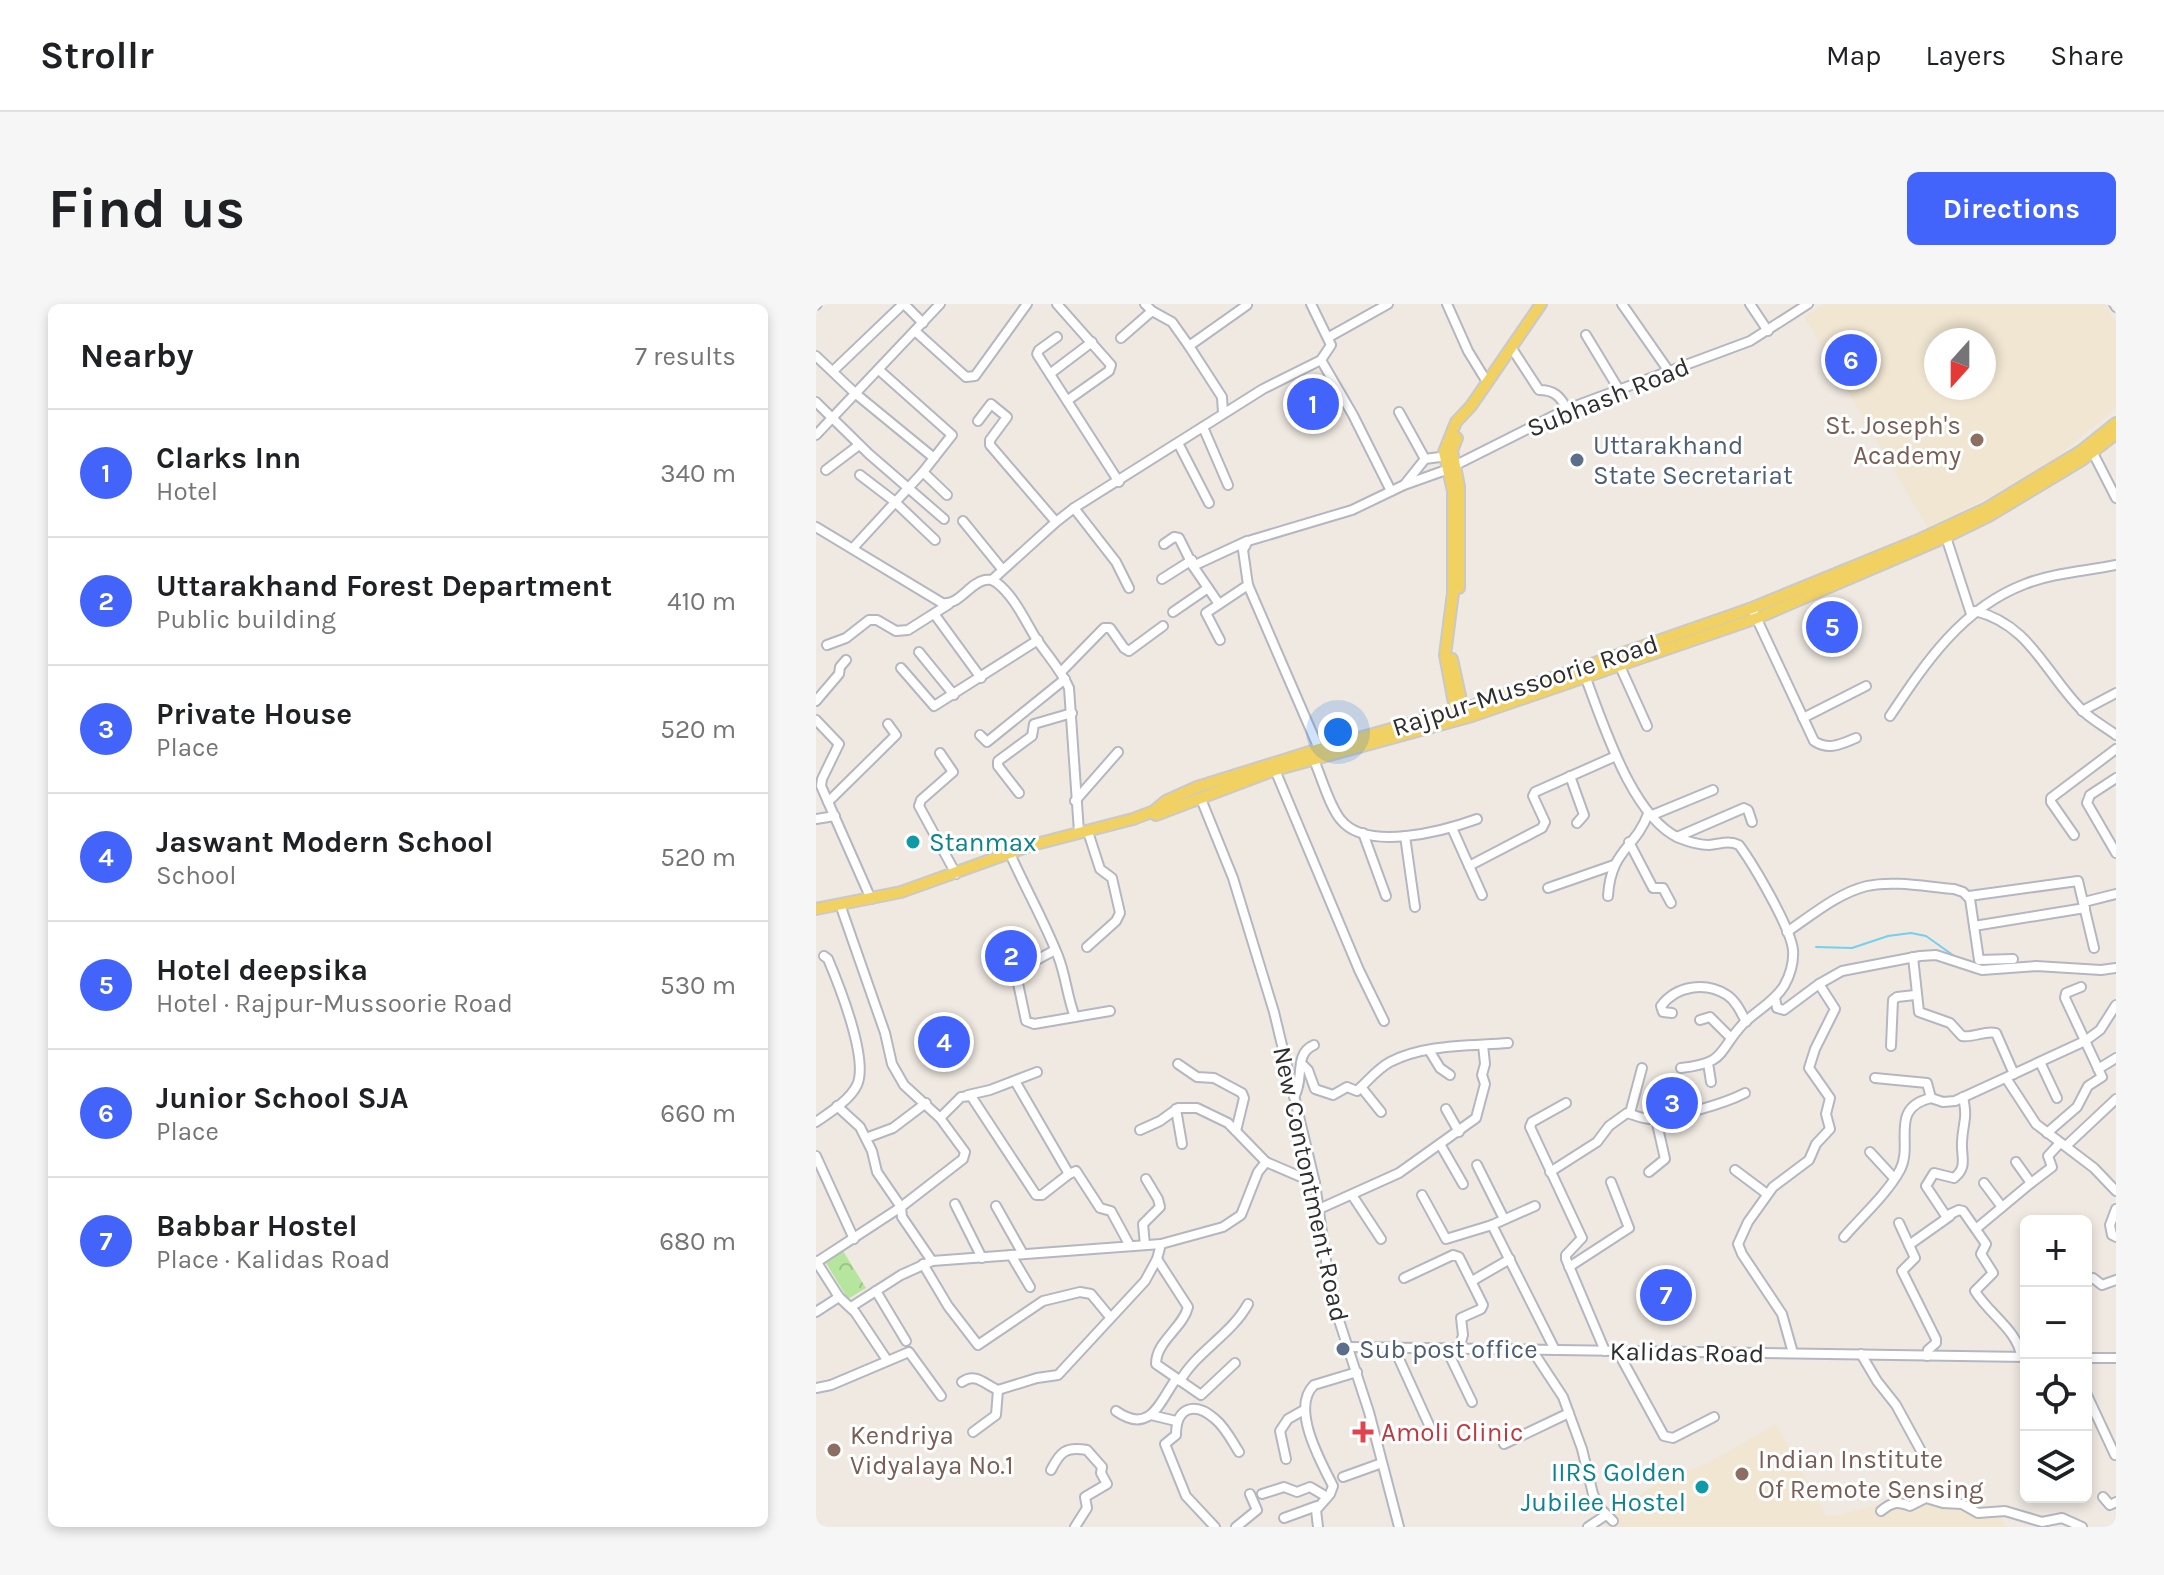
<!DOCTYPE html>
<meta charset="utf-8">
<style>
:root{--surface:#fff;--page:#f6f6f6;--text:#202124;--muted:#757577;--line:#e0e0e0;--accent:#4264fb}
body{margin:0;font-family:Karla,sans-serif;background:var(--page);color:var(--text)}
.controls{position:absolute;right:24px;bottom:24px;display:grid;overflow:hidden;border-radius:12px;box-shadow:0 4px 12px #0003}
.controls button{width:72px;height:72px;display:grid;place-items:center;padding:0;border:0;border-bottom:2px solid var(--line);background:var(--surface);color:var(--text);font:40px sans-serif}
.compass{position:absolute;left:1108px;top:24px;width:72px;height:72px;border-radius:50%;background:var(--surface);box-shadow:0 4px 12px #0003;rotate:201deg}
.you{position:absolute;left:522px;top:428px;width:28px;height:28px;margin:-20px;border:6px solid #fff;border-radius:50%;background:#1a73e8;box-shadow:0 0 0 12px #1a73e833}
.badge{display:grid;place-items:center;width:52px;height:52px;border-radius:50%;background:var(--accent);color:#fff;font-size:26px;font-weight:700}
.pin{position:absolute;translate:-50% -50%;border:4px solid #fff;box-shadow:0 2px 8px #0006}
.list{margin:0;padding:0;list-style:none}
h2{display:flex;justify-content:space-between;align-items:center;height:104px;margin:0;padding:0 32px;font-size:34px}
h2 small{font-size:26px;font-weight:400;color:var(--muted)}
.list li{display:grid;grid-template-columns:52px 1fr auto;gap:24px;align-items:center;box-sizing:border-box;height:128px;padding:0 32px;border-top:2px solid var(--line)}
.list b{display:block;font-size:30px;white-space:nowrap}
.list p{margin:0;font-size:26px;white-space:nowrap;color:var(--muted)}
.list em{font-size:26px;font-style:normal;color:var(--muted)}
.icon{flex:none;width:44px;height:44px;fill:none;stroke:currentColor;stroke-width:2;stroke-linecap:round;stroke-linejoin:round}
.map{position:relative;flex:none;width:1300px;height:1223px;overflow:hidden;border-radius:12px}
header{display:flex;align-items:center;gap:48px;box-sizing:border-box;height:112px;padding:0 40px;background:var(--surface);border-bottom:2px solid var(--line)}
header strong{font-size:38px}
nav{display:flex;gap:44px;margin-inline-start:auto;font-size:28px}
.intro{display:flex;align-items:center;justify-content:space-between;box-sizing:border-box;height:192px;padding:0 48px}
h1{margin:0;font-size:56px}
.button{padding:20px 36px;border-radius:12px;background:var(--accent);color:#fff;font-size:28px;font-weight:700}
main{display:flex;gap:48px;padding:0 48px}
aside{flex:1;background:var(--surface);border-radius:12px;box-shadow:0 4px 12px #0003}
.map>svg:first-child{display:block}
</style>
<header>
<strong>Strollr</strong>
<nav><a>Map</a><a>Layers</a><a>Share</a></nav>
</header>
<div class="intro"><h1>Find us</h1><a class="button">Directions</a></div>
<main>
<aside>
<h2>Nearby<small>7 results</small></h2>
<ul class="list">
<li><span class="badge">1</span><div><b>Clarks Inn</b><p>Hotel</p></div><em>340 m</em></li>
<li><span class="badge">2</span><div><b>Uttarakhand Forest Department</b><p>Public building</p></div><em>410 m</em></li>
<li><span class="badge">3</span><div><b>Private House</b><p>Place</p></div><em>520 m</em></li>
<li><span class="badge">4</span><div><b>Jaswant Modern School</b><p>School</p></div><em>520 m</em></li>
<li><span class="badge">5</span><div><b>Hotel deepsika</b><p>Hotel · Rajpur-Mussoorie Road</p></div><em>530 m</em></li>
<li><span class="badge">6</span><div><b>Junior School SJA</b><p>Place</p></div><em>660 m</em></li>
<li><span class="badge">7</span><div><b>Babbar Hostel</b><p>Place · Kalidas Road</p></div><em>680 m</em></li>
</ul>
</aside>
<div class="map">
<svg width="1300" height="1223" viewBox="0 0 1300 1223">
<defs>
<pattern id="forest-crowns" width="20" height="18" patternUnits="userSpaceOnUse" patternTransform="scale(2)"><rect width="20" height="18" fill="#b6e59e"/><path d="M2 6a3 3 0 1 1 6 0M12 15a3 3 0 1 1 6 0" fill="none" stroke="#9dc588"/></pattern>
</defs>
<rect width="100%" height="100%" fill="#efe9e1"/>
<g fill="#f0e6d1" fill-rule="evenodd">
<path d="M 1008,0 L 1289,0 L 1300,19 L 1300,104 L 1224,167 L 1112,224 L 988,13 ZM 1120,36 L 1168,36 L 1168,84 L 1120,84 Z"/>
<polygon points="960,1120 1010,1212 1024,1211 1080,1196 1114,1191 1147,1194 1183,1211 1191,1223 791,1223 789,1220 797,1217 801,1207 838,1181 894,1158"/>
</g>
<polygon fill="url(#forest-crowns)" points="27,947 50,984 32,995 10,959"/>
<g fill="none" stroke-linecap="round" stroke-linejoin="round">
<g stroke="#75cff0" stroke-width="2">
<polyline points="1000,643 1036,644 1072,632 1095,629 1110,632 1141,654"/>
<polyline points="1175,660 1188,661"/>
</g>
<g stroke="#b4b7c1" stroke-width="12">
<g id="minor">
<polyline points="88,0 107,19"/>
<polyline points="241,0 295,61 293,67 252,96"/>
<polyline points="329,0 336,7 356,18 373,42 406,93 407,109"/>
<polyline points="631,0 652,47 671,78"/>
<polyline points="806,0 852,66"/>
<polyline points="934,0 952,27"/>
<polyline points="1298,0 1300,3"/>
<polyline points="0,1 1,0"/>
<polyline points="99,27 150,73 159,72 211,0"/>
<polyline points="770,31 802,84"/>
<polyline points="241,33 223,46 221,50 303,178"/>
<polyline points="513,33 572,0"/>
<polyline points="305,34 336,7"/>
<polyline points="373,42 431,1"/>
<path d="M 695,43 L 723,86 C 738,86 744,92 751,105"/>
<polyline points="0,52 40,90 118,154"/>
<polyline points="505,56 537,111 575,187"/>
<polyline points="17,67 87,0"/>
<polyline points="235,69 276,38"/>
<polyline points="0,98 53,150 128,215"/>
<polyline points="583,108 609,155"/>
<polyline points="162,117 175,100 191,113 174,136 174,141 240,218"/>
<polyline points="387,123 412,181"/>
<polyline points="0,131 124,0"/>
<polyline points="362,139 393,199"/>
<polyline points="1277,149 1300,194"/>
<polyline points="10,166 43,141"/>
<polyline points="107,168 131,191"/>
<polyline points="44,171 78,197 119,236"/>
<polyline points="589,180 609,155 631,152"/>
<polyline points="258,204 300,258 313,284"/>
<polyline points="147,217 186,265"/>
<path d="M 0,223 L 126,299 C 143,302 153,279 169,276 C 175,275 176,276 181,279 C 199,293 209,317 221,336 C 232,352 245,366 253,384 L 263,528"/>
<polyline points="1130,233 1155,310"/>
<polyline points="348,240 358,233 363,234 377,262 403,300"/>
<polyline points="37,244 107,168 136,131 63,66"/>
<polyline points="377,262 431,237"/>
<polyline points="346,275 376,256"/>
<polyline points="176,276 240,218 258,204 447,85 505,56 515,41 495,0"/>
<path d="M 1159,307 C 1213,320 1229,368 1264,404 C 1274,415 1288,422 1300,431"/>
<polyline points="357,308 392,284"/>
<path d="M 938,309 L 998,437 C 1013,447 1025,440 1040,434"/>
<polyline points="119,311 165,374"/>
<polyline points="404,336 390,309 432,281"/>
<polyline points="11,341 30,334 53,316 61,316 80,327 92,326 133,300"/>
<polyline points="103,348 138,391"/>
<polyline points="803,360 831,422"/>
<polyline points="85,364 118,402 222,336"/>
<polyline points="245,368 288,324 294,324 308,344 313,347 347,322"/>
<path d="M 769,372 C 787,419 816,513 863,534 C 873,538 883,541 893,541 C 904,540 913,536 923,541 C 937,560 975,624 977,646 C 978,658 974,672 968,682 C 958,698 940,707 927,720 C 901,748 911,759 865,764"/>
<polyline points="0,397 23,370 24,363 30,356"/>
<polyline points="1266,407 1300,389"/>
<path d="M 1074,412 C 1110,358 1146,304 1209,280 C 1237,269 1271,267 1300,261"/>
<polyline points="987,414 1050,382"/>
<polyline points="0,416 23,440 6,475 5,482 55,595"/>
<polyline points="164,431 171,438 249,375"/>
<polyline points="503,445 432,281 427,246 432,237 536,206 588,181 630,166 751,105 934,37 992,0"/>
<polyline points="124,449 137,468 105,496 103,502 140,570"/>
<path d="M 497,454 C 505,471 513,502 525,516 C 551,548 628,527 661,515"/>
<polyline points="459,466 543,666 568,717"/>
<polyline points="754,472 768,511 761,519"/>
<polyline points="1300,474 1274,491 1271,499 1300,549"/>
<polyline points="203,489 182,462 182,457 216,432 218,420 256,409"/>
<polyline points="385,495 417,574 458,708 499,879 515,992 553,1108 583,1223"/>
<polyline points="259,497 302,448"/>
<polyline points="12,498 80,431 72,420"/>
<polyline points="834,512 897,486"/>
<polyline points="0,515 19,512"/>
<polyline points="636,524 666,591"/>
<polyline points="547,529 570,592"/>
<polyline points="1258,531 1235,498 1235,494 1300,445"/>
<polyline points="589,532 599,603"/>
<polyline points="861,533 928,504 932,506 936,518"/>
<polyline points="813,538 837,584 847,584 855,599"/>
<path d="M 196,554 C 211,587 229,619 242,652 C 250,672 251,693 259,713"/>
<polyline points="653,562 726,524 729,518 717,492 719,488 800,452"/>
<polyline points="732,584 798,561"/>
<path d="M 792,592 C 795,545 819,545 832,510"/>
<polyline points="1153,592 1262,577 1278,644"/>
<polyline points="1268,598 1300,590"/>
<polyline points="26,606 69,729 76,760 88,781 124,814 149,848 147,855 85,903 86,913 116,957"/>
<polyline points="1158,622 1269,604"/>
<path d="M 971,628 C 996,611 1022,589 1051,582 C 1078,576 1111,583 1138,585 L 1147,588 L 1154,595 L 1163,656 L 1197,655"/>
<polyline points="271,643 300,617 304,609 296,574 284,565 273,531"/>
<polyline points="239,646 204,665 200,670 210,717 218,720 294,707"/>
<path d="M 1097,653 L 1103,708 L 1134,719 L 1146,732 C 1158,734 1169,726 1180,729 L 1198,770"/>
<polyline points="959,694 961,704 968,706 1003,680 1026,667 1104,652 1120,651 1166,666 1220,662 1285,666 1300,664"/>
<path d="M 856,709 L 847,708 L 845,702 C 860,682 889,677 911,691 C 920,697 925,708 930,718"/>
<polyline points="884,716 894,713 915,734"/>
<polyline points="1075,742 1077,696 1081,693 1099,691"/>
<polyline points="613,746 624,764 634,771"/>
<polyline points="1224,758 1241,794"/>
<path d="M 485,759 L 492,766 L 499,785 L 517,791 L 531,783 L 541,787 C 552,777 561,765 574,758 C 608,740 654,742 692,739"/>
<polyline points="892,759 895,778"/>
<polyline points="362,760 381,773 398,774 426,789 428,794 420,827"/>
<polyline points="1282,765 1300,754"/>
<polyline points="1059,774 1111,779 1115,794"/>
<polyline points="1190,774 1220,820 1278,864 1300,887"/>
<polyline points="199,777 253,870"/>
<polyline points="545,783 565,808"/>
<polyline points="152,791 174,786 221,768"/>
<path d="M 478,793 C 489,775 477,750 498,741"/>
<path d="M 1147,793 C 1152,816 1147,817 1146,838 C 1145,853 1152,863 1138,874 L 1118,869 L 1110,882 L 1130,912 L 1143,906 L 1147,907 L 1170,940 L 1165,950 L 1177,969 L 1159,987 C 1173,1010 1202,1027 1205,1052"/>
<polyline points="750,799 716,818 714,823 766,934 750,951 750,955 789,1047"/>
<polyline points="360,805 366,840"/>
<polyline points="630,805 643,828"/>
<polyline points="814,809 826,764"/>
<polyline points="124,814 145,793 155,792 220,891 226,891 253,870 260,867 284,904 295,907 314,942"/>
<path d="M 0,818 C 13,809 34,796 41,781 C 53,756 23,681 12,655 L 8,652"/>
<polyline points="324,826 344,817 362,804 381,804 412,819 450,858"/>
<polyline points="1231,829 1261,803 1272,782 1286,773 1249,694 1250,689 1265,683"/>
<polyline points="50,834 77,824 110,799"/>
<polyline points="624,840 647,880"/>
<polyline points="1250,842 1300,795"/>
<polyline points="1054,848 1078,874"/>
<polyline points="0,852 38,935"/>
<polyline points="661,861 688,915"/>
<polyline points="919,866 951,890"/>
<path d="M 734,868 L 781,838 L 793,822 L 811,809 C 819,811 826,815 835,815 C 858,814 908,800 929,789"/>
<polyline points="833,868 849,855 840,815"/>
<polyline points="1168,879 1186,903"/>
<polyline points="1215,879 1236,863 1232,852 1244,839"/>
<polyline points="536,891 565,935"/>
<polyline points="606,891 630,935 676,921 739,1046"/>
<polyline points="139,900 166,954"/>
<polyline points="180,902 207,950"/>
<polyline points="503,905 583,869 660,814 669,780 666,771 669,760 667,741"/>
<polyline points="1300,905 1294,921 1296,931 1300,933"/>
<polyline points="1083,919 1099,954 1086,967 1120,1035 1120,1039 1112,1046 1111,1052"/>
<polyline points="676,921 719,902"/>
<polyline points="1161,924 1215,879 1200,858"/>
<path d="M 1028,933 C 1046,912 1071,890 1084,866 C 1098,840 1072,804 1115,794 L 1127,798 L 1139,797 L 1269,737 L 1284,726 L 1300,701"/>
<polyline points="329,941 327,920 344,903 342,895 330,875"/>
<polyline points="1093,941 1134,912"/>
<polyline points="195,951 214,983"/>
<path d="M 341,955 L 372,1003 C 367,1024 340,1037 340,1060 L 385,1091 L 419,1059"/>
<polyline points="0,957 23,993 39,1008 71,1056"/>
<polyline points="1,958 85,903 61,868 56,847 44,823 21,802"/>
<polyline points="107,960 132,1002 162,1041 227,997 264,988 275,990 294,1013"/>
<polyline points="753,963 813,924 795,878"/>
<polyline points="588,974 637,951 643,953 667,1001 665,1005 645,1014 647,1031 643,1045"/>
<polyline points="656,977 694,955"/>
<polyline points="1270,977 1277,974 1286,981 1300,976"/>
<polyline points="60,987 90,1037"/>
<polyline points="35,1003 85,971 116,957 345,940 407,923 425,911 442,868 450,858 499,879"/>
<polyline points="0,1008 23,993"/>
<polyline points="532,1043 1210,1053"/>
<polyline points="578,1044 614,1123"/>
<polyline points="630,1044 656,1098"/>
<polyline points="716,1046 747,1093 766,1145 777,1190 785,1205 797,1217"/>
<polyline points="802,1048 848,1132 857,1134 898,1113"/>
<polyline points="977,1049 966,1010 926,950 922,940 932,918 957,883 993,856 1000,840 1014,825 1010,810 1014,794 993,764 999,745 1019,705 1003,680"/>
<polyline points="1045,1050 1061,1077 1080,1101 1104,1145"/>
<polyline points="1270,1054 1300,1054"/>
<path d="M 364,1077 C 381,1047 415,1031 432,1000"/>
<path d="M 146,1078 C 160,1068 169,1081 182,1086 L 221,1074 L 242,1071 L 329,977 L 341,955 L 345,940"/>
<polyline points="0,1084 15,1081 93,1048 125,1092"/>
<polyline points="1270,1089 1299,1151"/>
<path d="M 300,1107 C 334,1131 343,1099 360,1075"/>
<polyline points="335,1111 360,1117"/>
<polyline points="157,1128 180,1111 182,1086"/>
<polyline points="688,1140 753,1109"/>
<polyline points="470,1155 464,1127 472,1115 488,1106"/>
<path d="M 235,1166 C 244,1148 250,1142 271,1146 L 286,1163 L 285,1169 L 291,1180 L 269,1193 L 271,1204 L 259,1223"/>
<polyline points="527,1173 566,1159"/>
<polyline points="446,1190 468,1183 481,1188 494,1183 511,1193"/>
<polyline points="1287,1193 1294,1201 1300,1198"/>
<path d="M 1065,1207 C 1076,1198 1081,1197 1094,1202 L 1110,1194 L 1127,1199 L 1146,1200 L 1162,1209 L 1189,1207 L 1226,1218 L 1246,1214 L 1266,1223"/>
<polyline points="468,1214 501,1202"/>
<path d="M 399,1223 L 370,1192 L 349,1140 L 360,1131 C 360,1103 379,1097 399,1115 C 409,1123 416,1137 423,1148"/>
<polyline points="420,1223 441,1206 434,1190"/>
<path d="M 502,1223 L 500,1206 L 514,1190 L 517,1182 C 505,1158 474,1104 498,1081 L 541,1068"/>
<polyline points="772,1223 790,1211"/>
</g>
</g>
<g stroke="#c9c9c9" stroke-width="14">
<g id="major">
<polyline points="641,134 636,147 643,182 643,284"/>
<polyline points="636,355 648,410"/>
<polyline points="640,410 629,351 637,289 637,187 628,148 640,118 655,102 725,0"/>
<polyline points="340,511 459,466 656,412 941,314 1130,233 1173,212 1266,156 1300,130"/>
<polyline points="0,605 85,588 216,541 317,515 338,507 350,497 381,483 503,445 647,405 936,304 1100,237 1171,204 1265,147 1300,119"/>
</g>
</g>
<use href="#minor" stroke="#fff" stroke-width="8"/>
<use href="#major" stroke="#f2d163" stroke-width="10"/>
</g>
<g fill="#8d6e63" stroke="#fff" stroke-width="3">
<circle cx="1161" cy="136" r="8"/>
<circle cx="18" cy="1146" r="8"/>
<circle cx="926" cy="1170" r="8"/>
</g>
<g fill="#5c6f8a" stroke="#fff" stroke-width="3">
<circle cx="761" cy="156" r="8"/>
<circle cx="527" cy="1045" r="8"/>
</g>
<g fill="#0f9aa8" stroke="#fff" stroke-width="3">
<circle cx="97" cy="538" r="8"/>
<circle cx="886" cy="1183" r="8"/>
</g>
<path fill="#e0444e" stroke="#fff" stroke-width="3" d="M543 1116h8v8h8v8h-8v8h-8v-8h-8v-8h8z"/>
<g text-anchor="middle" stroke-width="6" stroke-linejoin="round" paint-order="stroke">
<g font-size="26" fill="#2e2e2e" stroke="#fff">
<text transform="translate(792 93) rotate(-22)" y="9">Subhash Road</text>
<text transform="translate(709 381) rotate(-18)" y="9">Rajpur-Mussoorie Road</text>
<text transform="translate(495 880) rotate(78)" y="9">New Contontment Road</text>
<text transform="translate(871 1048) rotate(1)" y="9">Kalidas Road</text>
</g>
<g font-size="26" fill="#785e54" stroke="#fff" text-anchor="start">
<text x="1145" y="130" text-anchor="end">St. Joseph's<tspan x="1145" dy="30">Academy</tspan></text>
<text x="34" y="1140">Kendriya<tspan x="34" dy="30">Vidyalaya No.1</tspan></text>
<text x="942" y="1164">Indian Institute<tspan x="942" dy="30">Of Remote Sensing</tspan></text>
</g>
<g font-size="26" fill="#4e5e75" stroke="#fff" text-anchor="start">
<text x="777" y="150">Uttarakhand<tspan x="777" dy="30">State Secretariat</tspan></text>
<text x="543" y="1054">Sub post office</text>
</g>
<g font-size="26" fill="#0d838f" stroke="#fff" text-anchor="start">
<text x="113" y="547">Stanmax</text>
<text x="870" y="1177" text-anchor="end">IIRS Golden<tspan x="870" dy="30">Jubilee Hostel</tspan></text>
</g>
<g font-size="26" fill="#be3a42" stroke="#fff" text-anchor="start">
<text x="565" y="1137">Amoli Clinic</text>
</g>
</g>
</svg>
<div class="controls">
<button>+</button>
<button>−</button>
<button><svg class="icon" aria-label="locate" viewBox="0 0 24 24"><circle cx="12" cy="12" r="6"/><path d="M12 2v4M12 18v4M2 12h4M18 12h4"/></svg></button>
<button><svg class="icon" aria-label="layers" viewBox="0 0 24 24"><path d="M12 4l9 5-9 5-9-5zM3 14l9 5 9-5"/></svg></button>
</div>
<svg class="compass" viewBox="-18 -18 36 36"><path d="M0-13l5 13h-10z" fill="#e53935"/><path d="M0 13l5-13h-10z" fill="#757577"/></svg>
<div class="you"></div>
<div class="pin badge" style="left:497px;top:100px">1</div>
<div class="pin badge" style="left:195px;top:652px">2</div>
<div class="pin badge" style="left:856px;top:799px">3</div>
<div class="pin badge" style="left:128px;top:738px">4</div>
<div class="pin badge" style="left:1016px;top:323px">5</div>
<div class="pin badge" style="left:1035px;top:56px">6</div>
<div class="pin badge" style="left:850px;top:991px">7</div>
</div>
</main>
